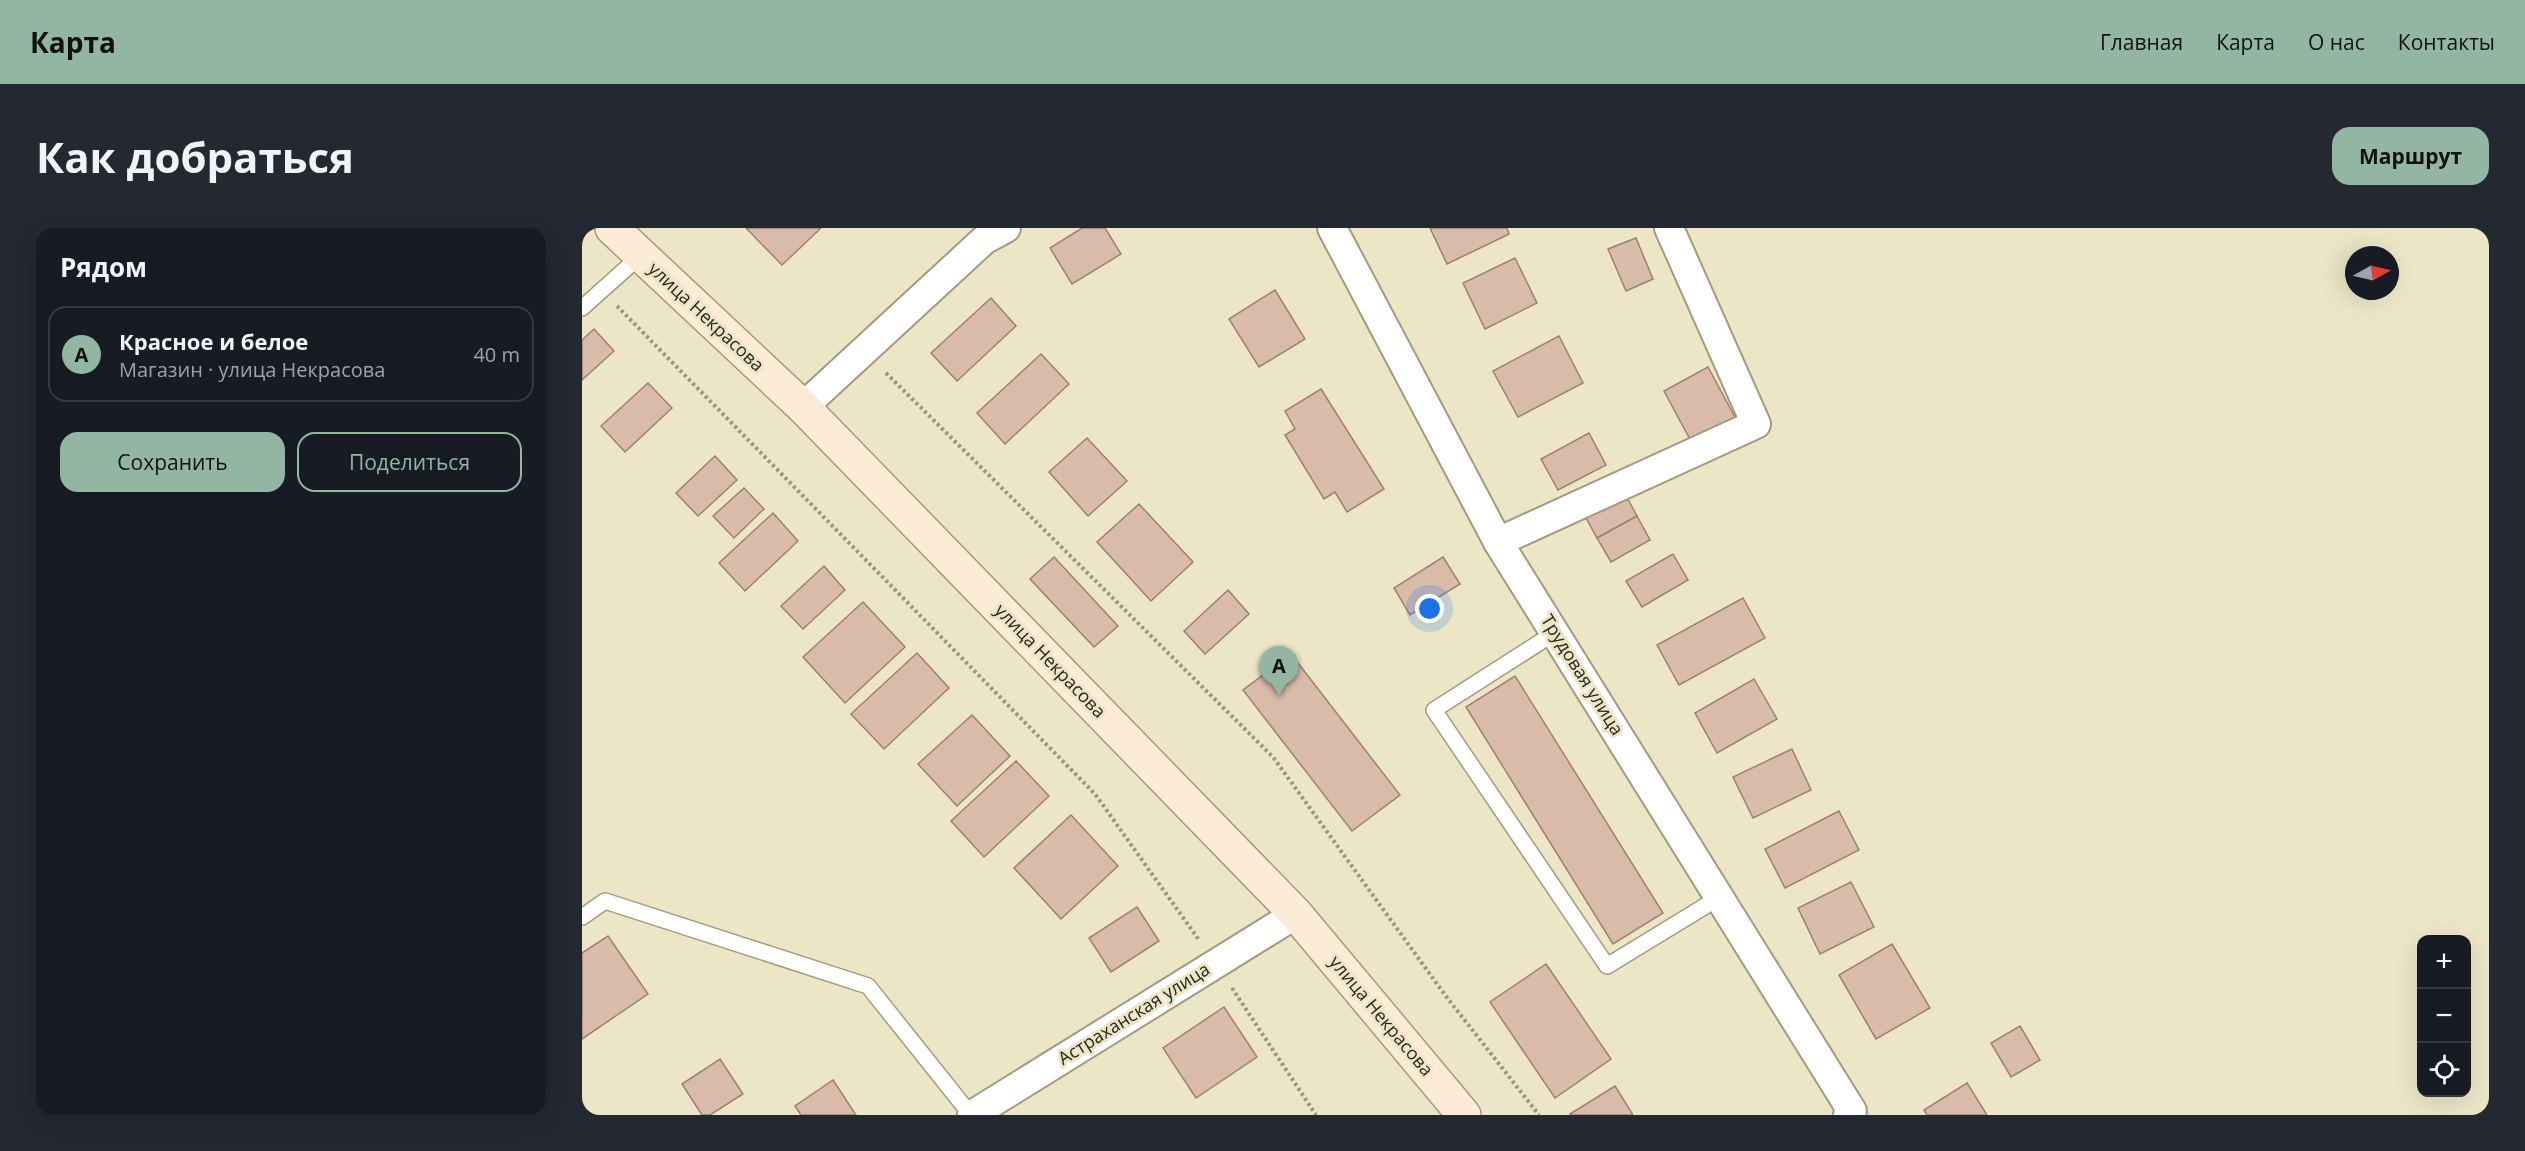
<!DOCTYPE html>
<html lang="ru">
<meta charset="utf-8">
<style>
:root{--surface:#171b24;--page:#242831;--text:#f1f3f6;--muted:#9ea1a6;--line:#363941;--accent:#92b6a2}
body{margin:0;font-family:"Open Sans",sans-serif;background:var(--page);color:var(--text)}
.controls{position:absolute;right:18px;bottom:18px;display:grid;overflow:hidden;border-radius:12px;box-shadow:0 6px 24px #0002}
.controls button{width:54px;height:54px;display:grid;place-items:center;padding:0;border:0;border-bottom:2px solid var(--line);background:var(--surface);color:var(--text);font:30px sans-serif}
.compass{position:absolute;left:1763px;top:18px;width:54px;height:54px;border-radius:50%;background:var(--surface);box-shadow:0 6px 24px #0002;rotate:82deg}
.you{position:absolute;left:848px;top:381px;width:21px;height:21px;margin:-15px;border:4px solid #fff;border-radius:50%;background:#1a73e8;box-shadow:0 0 0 9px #1a73e833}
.badge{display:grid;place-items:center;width:39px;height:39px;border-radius:50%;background:var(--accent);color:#111;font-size:20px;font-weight:700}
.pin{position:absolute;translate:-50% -50px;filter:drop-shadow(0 2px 3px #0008)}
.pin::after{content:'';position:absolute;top:32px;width:21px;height:18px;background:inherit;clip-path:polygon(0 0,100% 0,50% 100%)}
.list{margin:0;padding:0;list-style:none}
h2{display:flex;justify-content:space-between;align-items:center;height:78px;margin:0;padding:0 24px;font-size:26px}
h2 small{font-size:20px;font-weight:400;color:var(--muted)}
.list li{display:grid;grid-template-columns:39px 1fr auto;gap:18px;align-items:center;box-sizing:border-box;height:96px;margin:0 12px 12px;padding:0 12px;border:2px solid var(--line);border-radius:18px}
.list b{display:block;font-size:22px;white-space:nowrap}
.list p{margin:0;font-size:20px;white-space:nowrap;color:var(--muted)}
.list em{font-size:20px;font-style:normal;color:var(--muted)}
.actions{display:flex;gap:12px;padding:18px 24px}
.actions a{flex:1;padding:14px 0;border:2px solid var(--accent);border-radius:18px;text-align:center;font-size:21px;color:var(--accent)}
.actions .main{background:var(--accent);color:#111}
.icon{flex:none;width:33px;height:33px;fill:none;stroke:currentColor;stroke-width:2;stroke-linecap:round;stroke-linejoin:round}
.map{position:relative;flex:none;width:1907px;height:887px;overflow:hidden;border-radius:18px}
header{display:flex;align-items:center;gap:36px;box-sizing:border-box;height:84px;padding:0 30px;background:var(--accent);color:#111}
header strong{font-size:28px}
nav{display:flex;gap:33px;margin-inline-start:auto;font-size:21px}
.intro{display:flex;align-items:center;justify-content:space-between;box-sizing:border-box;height:144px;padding:0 36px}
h1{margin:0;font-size:42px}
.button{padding:15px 27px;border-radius:18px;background:var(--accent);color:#111;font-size:21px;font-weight:700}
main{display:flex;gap:36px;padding:0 36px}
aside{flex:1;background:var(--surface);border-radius:18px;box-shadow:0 6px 24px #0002}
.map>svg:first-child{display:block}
</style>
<header>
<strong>Карта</strong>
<nav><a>Главная</a><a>Карта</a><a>О нас</a><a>Контакты</a></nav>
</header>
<div class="intro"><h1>Как добраться</h1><a class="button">Маршрут</a></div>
<main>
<aside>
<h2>Рядом<small></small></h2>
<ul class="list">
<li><span class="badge">A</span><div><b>Красное и белое</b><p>Магазин · улица Некрасова</p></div><em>40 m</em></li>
</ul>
<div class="actions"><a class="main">Сохранить</a><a>Поделиться</a></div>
</aside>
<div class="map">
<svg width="1907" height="887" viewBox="0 0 1907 887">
<rect width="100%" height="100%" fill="#ece6c7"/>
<g fill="#d9bbaa" stroke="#9c8071" stroke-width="1.5">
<polygon points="164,0 239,0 200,37"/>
<polygon points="500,0 523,0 539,26 490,56 468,20"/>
<polygon points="848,0 925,0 927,6 865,36"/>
<polygon points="1054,10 1071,51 1044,63 1026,21"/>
<polygon points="933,30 955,75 903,101 881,55"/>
<polygon points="693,62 723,111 677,139 647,91"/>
<polygon points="409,70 434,98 375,153 349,125"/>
<polygon points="12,101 32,123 0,152 0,112"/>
<polygon points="977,108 1001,155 936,189 911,143"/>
<polygon points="459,126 487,156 423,216 395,185"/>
<polygon points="1126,139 1154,191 1110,215 1082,163"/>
<polygon points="66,155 90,180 43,224 19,198"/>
<polygon points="739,161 802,261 765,284 753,264 742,271 703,207 713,201 703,183"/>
<polygon points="1007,205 1024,237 976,262 959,231"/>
<polygon points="505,210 545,253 506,288 467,244"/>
<polygon points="133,228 155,252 116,288 94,265"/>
<polygon points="162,260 182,281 152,310 131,288"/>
<polygon points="1043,266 1055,288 1015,310 1003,288"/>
<polygon points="557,276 611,334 569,373 515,314"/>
<polygon points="191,285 216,313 163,363 137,335"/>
<polygon points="1055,288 1068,312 1029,334 1015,310"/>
<polygon points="1091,326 1106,352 1060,379 1044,353"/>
<polygon points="472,329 536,398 512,419 448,351"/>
<polygon points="861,329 878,356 828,387 812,360"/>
<polygon points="242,338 263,362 221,401 199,378"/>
<polygon points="646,362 667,386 623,426 602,403"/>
<polygon points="1161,370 1183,410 1097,457 1075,417"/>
<polygon points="281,374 323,419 263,475 221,429"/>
<polygon points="335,425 367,460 302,521 269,486"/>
<polygon points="709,426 818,567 770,603 661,462"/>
<polygon points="933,448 1081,685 1031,716 884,479"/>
<polygon points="1172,451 1195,491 1135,525 1113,485"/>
<polygon points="390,487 428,528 375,578 336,536"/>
<polygon points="1210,521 1229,562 1171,590 1151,549"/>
<polygon points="434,533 467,568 402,629 369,593"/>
<polygon points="1257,583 1277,622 1203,660 1183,621"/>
<polygon points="489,587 536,638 479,691 432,640"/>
<polygon points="1269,654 1292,699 1238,726 1216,680"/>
<polygon points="555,679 577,713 529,744 507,710"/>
<polygon points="26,708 66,766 0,811 0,725"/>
<polygon points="1310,716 1348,780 1294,811 1257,747"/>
<polygon points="964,736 1029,831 973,870 908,774"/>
<polygon points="642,779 675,829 614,870 581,820"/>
<polygon points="1438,798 1458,832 1429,849 1409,815"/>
<polygon points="138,831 161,866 128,887 120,887 100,856"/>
<polygon points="251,852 274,887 219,887 213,878"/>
<polygon points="1385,855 1405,887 1345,887 1342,882"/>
<polygon points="1033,858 1051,887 989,887 988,886"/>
</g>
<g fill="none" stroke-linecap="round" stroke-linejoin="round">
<g stroke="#a29b7e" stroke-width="18">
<g id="lane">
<polyline points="0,80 58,28"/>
<polyline points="974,404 852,482 1025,738 1138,669"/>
<polyline points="0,689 23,673 286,758 389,887"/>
</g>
</g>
<g stroke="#a29b7e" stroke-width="32">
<g id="street">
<polyline points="750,0 916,314 1270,883 1266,887"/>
<polyline points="221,179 402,12 424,0"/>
<polyline points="916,314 1174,196 1087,0"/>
<polyline points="390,887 714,686"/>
</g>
</g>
<g stroke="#a29b7e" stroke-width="36">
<polyline id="secondary" points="30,0 221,179 714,686 882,887"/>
</g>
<g stroke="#9a967f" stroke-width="4" stroke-dasharray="3 3" stroke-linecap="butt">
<polyline points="35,78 513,566 617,712"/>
<polyline points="304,145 691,529 863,767 957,887"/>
<polyline points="650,760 734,887"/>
</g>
<use href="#lane" stroke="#fff" stroke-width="15"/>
<use href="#street" stroke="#fff" stroke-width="28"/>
<use href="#secondary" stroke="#fcebd6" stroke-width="33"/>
</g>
<g text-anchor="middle" stroke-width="6" stroke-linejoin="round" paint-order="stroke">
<g font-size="18" fill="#28251a" stroke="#ece6c7">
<text transform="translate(124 89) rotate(43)" y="6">улица Некрасова</text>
<text transform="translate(468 433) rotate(46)" y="6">улица Некрасова</text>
<text transform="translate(1000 447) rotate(58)" y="6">Трудовая улица</text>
<text transform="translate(552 786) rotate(-32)" y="6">Астраханская улица</text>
<text transform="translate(799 788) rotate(50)" y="6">улица Некрасова</text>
</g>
</g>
</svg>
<div class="controls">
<button>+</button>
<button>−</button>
<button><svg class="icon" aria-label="locate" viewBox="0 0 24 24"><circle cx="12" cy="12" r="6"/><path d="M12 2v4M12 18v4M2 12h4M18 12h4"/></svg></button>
</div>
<svg class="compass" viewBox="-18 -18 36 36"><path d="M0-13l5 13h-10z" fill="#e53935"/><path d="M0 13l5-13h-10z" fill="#9ea1a6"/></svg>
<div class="you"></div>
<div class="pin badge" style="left:697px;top:468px">A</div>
</div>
</main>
